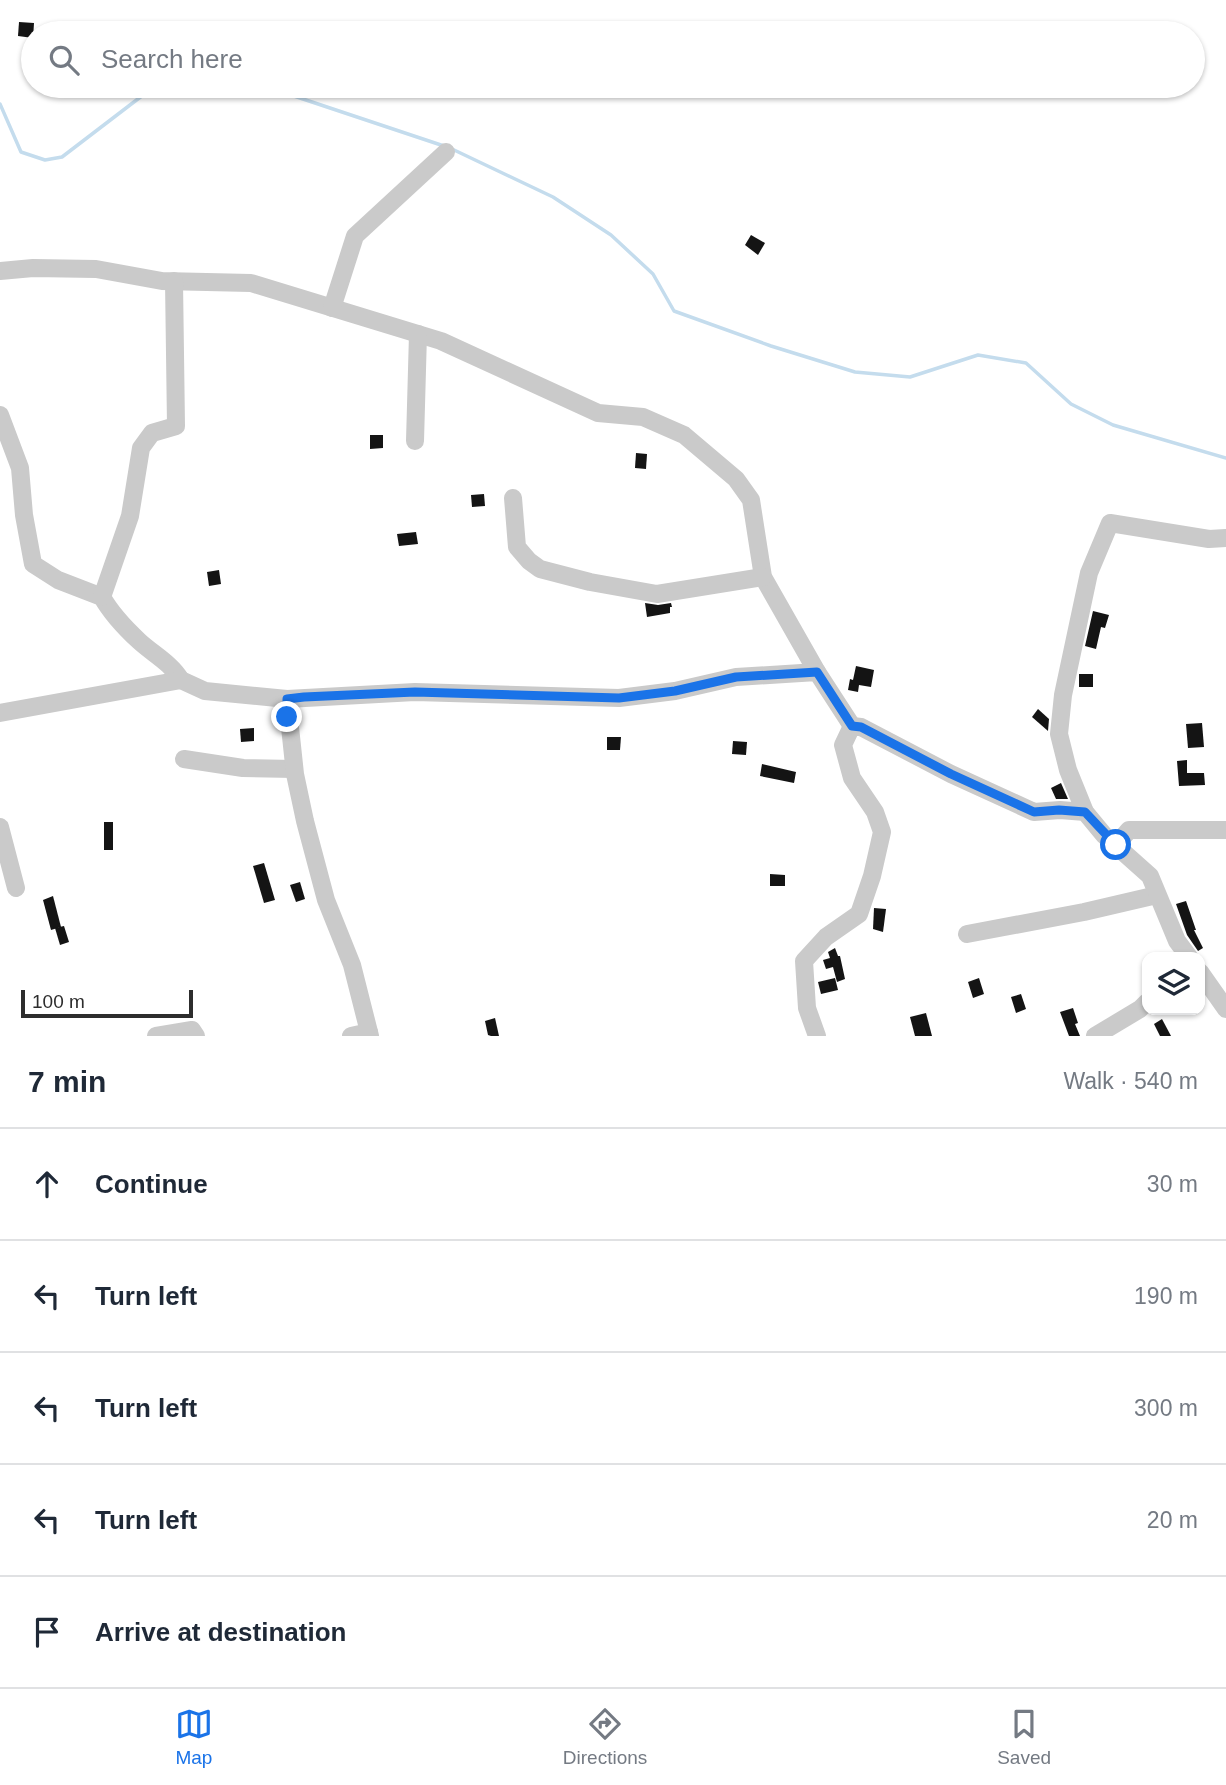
<!DOCTYPE html>
<meta charset="utf-8">
<style>
:root{--surface:#fff;--page:#f2f2f3;--text:#1f2937;--muted:#747a83;--line:#e0e1e3;--accent:#1a73e8}
body{margin:0;font-family:Arial,sans-serif;background:var(--page);color:var(--text)}
.controls{position:absolute;right:21px;bottom:21px;display:grid;overflow:hidden;border-radius:14px;box-shadow:0 2px 5px #0004}
.controls button{width:63px;height:63px;display:grid;place-items:center;padding:0;border:0;border-bottom:2px solid var(--line);background:var(--surface);color:var(--text);font:35px sans-serif}
.scale{position:absolute;left:21px;bottom:18px;width:172px;box-sizing:border-box;padding-left:7px;border:4px solid #2d2d2d;border-top:0;font-size:19px;line-height:24px;white-space:nowrap;color:#2d2d2d;-webkit-text-stroke:5px #fff;paint-order:stroke}
.stop{position:absolute;width:21px;height:21px;margin:-16px;border:5px solid #1a73e8;border-radius:50%;background:#fff}
.stop.end{background:#1a73e8;border-color:#fff;box-shadow:0 2px 7px #0008}
.list{margin:0;padding:0;list-style:none}
h2{display:flex;justify-content:space-between;align-items:center;height:91px;margin:0;padding:0 28px;font-size:30px}
h2 small{font-size:23px;font-weight:400;color:var(--muted)}
.list li{display:grid;grid-template-columns:46px 1fr auto;gap:21px;align-items:center;box-sizing:border-box;height:112px;padding:0 28px;border-top:2px solid var(--line)}
.list b{display:block;font-size:26px;white-space:nowrap}
.list em{font-size:23px;font-style:normal;color:var(--muted)}
.icon{flex:none;width:38px;height:38px;fill:none;stroke:currentColor;stroke-width:2;stroke-linecap:round;stroke-linejoin:round}
.map{position:relative;flex:none;width:1226px;height:1036px;overflow:hidden}
.search{position:absolute;background:var(--surface);box-shadow:0 2px 5px #0004;left:21px;right:21px;top:21px;height:77px;display:flex;align-items:center;gap:18px;box-sizing:border-box;padding:0 24px;border-radius:38px;color:var(--muted);font-size:26px}
.sheet{height:651px;background:var(--surface)}
nav{display:flex;justify-content:space-around;align-items:center;box-sizing:border-box;height:98px;border-top:2px solid var(--line);background:var(--surface);font-size:19px;color:var(--muted)}
nav a{display:grid;justify-items:center;gap:4px}
nav .on{color:var(--accent)}
.map>svg:first-child{display:block}
</style>
<div class="map">
<svg width="1226" height="1036" viewBox="0 0 1226 1036">
<rect width="100%" height="100%" fill="#fff"/>
<g fill="none" stroke-linecap="round" stroke-linejoin="round">
<g stroke="#c4dced" stroke-width="3.5">
<polyline points="264,86 444,146"/>
<polyline points="0,104 21,152 45,160 62,157 147,92 159,86"/>
<polyline points="452,149 553,197 611,235 653,274 674,311 771,346 855,372 910,377 978,355 1026,363 1071,404 1113,425 1226,458"/>
</g>
</g>
<g fill="#141414">
<polygon points="19,22 34,23 33,38 18,36"/>
<polygon points="751,235 765,243 758,255 745,245"/>
<polygon points="370,435 383,435 383,448 370,449"/>
<polygon points="636,453 647,454 646,469 635,468"/>
<polygon points="484,494 485,506 472,507 471,495"/>
<polygon points="416,532 418,544 399,546 397,534"/>
<polygon points="219,570 221,584 209,586 207,572"/>
<polygon points="645,603 658,605 671,603 672,607 670,607 670,613 647,617"/>
<polygon points="1093,611 1109,615 1105,628 1101,627 1096,649 1085,646"/>
<polygon points="856,666 874,670 871,687 859,685 858,692 848,690 850,679 853,680"/>
<rect x="1079" y="674" width="14" height="13"/>
<polygon points="1038,709 1049,719 1048,731 1032,717"/>
<polygon points="1202,723 1204,747 1188,748 1186,724"/>
<polygon points="254,728 254,741 241,742 240,729"/>
<polygon points="607,737 621,737 620,750 607,750"/>
<polygon points="733,741 747,742 746,755 732,754"/>
<polygon points="1187,760 1187,773 1204,773 1205,785 1179,786 1177,761"/>
<polygon points="762,764 796,772 794,783 760,776"/>
<polygon points="1061,783 1068,799 1056,799 1051,788"/>
<rect x="104" y="822" width="9" height="28"/>
<polygon points="264,863 275,900 264,903 253,866"/>
<polygon points="770,874 785,875 785,886 770,886"/>
<polygon points="300,882 305,899 296,902 290,885"/>
<polygon points="53,896 61,927 51,930 43,900"/>
<polygon points="1186,901 1196,930 1194,930 1203,948 1198,951 1187,935 1176,904"/>
<polygon points="874,908 886,909 883,932 873,929"/>
<polygon points="64,926 69,942 60,945 55,928"/>
<polygon points="835,948 838,956 840,956 845,979 837,982 833,967 826,969 823,960 830,958 828,952"/>
<polygon points="835,978 838,990 821,994 818,982"/>
<polygon points="979,978 984,994 973,998 968,982"/>
<polygon points="1021,994 1026,1009 1016,1013 1011,997"/>
<polygon points="1073,1008 1078,1023 1075,1024 1080,1036 1069,1036 1060,1012"/>
<polygon points="926,1013 932,1036 915,1036 910,1017"/>
<polygon points="495,1018 499,1036 491,1036 488,1035 485,1021"/>
<polygon points="1162,1019 1171,1036 1160,1036 1154,1024"/>
</g>
<g fill="none" stroke-linecap="round" stroke-linejoin="round">
<g stroke="#cacaca" stroke-width="18">
<polyline points="0,271 33,268 96,269 162,281 251,283 441,341 598,413 643,417 684,435 736,479 751,500 763,577 817,672"/>
<polyline points="332,308 355,236 446,152"/>
<path d="M 0,415 L 20,468 L 24,515 L 33,564 L 58,580 L 102,597 C 111,613 125,628 139,641 C 153,654 171,663 181,680"/>
<polyline points="415,441 418,334"/>
<polyline points="513,498 517,547 529,561 540,569 590,582 657,594 763,577"/>
<polyline points="102,597 130,516 141,448 152,433 176,426 174,281"/>
<polyline points="0,713 181,680 205,691 287,699"/>
<polyline points="184,759 243,768 294,769"/>
<polyline points="1085,812 1068,770 1059,734 1063,695 1089,573 1110,523 1209,539 1226,538"/>
<polyline points="0,827 16,888"/>
<polyline points="1116,845 1129,830 1226,830"/>
<polyline points="967,934 1084,912 1157,895"/>
<polyline points="1200,972 1226,1009"/>
<polyline points="156,1036 192,1030 196,1036"/>
<polyline points="351,1036 369,1032"/>
<polyline points="370,1036 352,965 326,900 305,821 295,774 287,699 415,692 619,698 675,691 736,677 817,672 852,726"/>
<polyline points="817,1036 807,1008 804,961 826,937 859,914 872,876 882,832 875,812 852,778 843,745 852,726 861,727 951,774 1034,812 1060,810 1085,812 1104,835 1150,876 1177,941 1189,957"/>
<polyline points="1095,1036 1140,1009 1147,1002"/>
</g>
</g>
<g fill="none" stroke-linecap="round" stroke-linejoin="round">
<polyline stroke="#1a73e8" stroke-width="9" points="287,717 287,699 304,697 415,692 619,698 675,691 736,677 817,672 852,726 861,727 951,774 1034,812 1059,810 1085,812 1116,845"/>
</g>
</svg>
<div class="controls">
<button><svg class="icon" aria-label="layers" viewBox="0 0 24 24"><path d="M12 4l9 5-9 5-9-5zM3 14l9 5 9-5"/></svg></button>
</div>
<div class="scale">100 m</div>
<div class="stop" style="left:1116px;top:845px"></div>
<div class="stop end" style="left:287px;top:717px"></div>
<div class="search"><svg class="icon" aria-label="search" viewBox="0 0 24 24"><circle cx="10" cy="10" r="6"/><path d="M15 15l6 6"/></svg>Search here</div>
</div>
<section class="sheet">
<h2>7 min<small>Walk · 540 m</small></h2>
<ul class="list">
<li><svg class="icon" aria-label="ahead" viewBox="0 0 24 24"><path d="M12 20V5M6 11l6-6 6 6"/></svg><div><b>Continue</b></div><em>30 m</em></li>
<li><svg class="icon" aria-label="left" viewBox="0 0 24 24"><path d="M17 20v-9H6M10 6l-5 5 5 5"/></svg><div><b>Turn left</b></div><em>190 m</em></li>
<li><svg class="icon" aria-label="left" viewBox="0 0 24 24"><path d="M17 20v-9H6M10 6l-5 5 5 5"/></svg><div><b>Turn left</b></div><em>300 m</em></li>
<li><svg class="icon" aria-label="left" viewBox="0 0 24 24"><path d="M17 20v-9H6M10 6l-5 5 5 5"/></svg><div><b>Turn left</b></div><em>20 m</em></li>
<li><svg class="icon" aria-label="arrive" viewBox="0 0 24 24"><path d="M6 21V4h12l-3 4 3 4H6"/></svg><div><b>Arrive at destination</b></div></li>
</ul>
</section>
<nav>
<a class="on"><svg class="icon" aria-label="map" viewBox="0 0 24 24"><path d="M3 6l6-2 6 2 6-2v14l-6 2-6-2-6 2zM9 4v14M15 6v14"/></svg>Map</a>
<a><svg class="icon" aria-label="directions" viewBox="0 0 24 24"><path d="M12 3l9 9-9 9-9-9zM9 14v-3h6M13 9l2 2-2 2"/></svg>Directions</a>
<a><svg class="icon" aria-label="saved" viewBox="0 0 24 24"><path d="M7 4h10v16l-5-4-5 4z"/></svg>Saved</a>
</nav>
